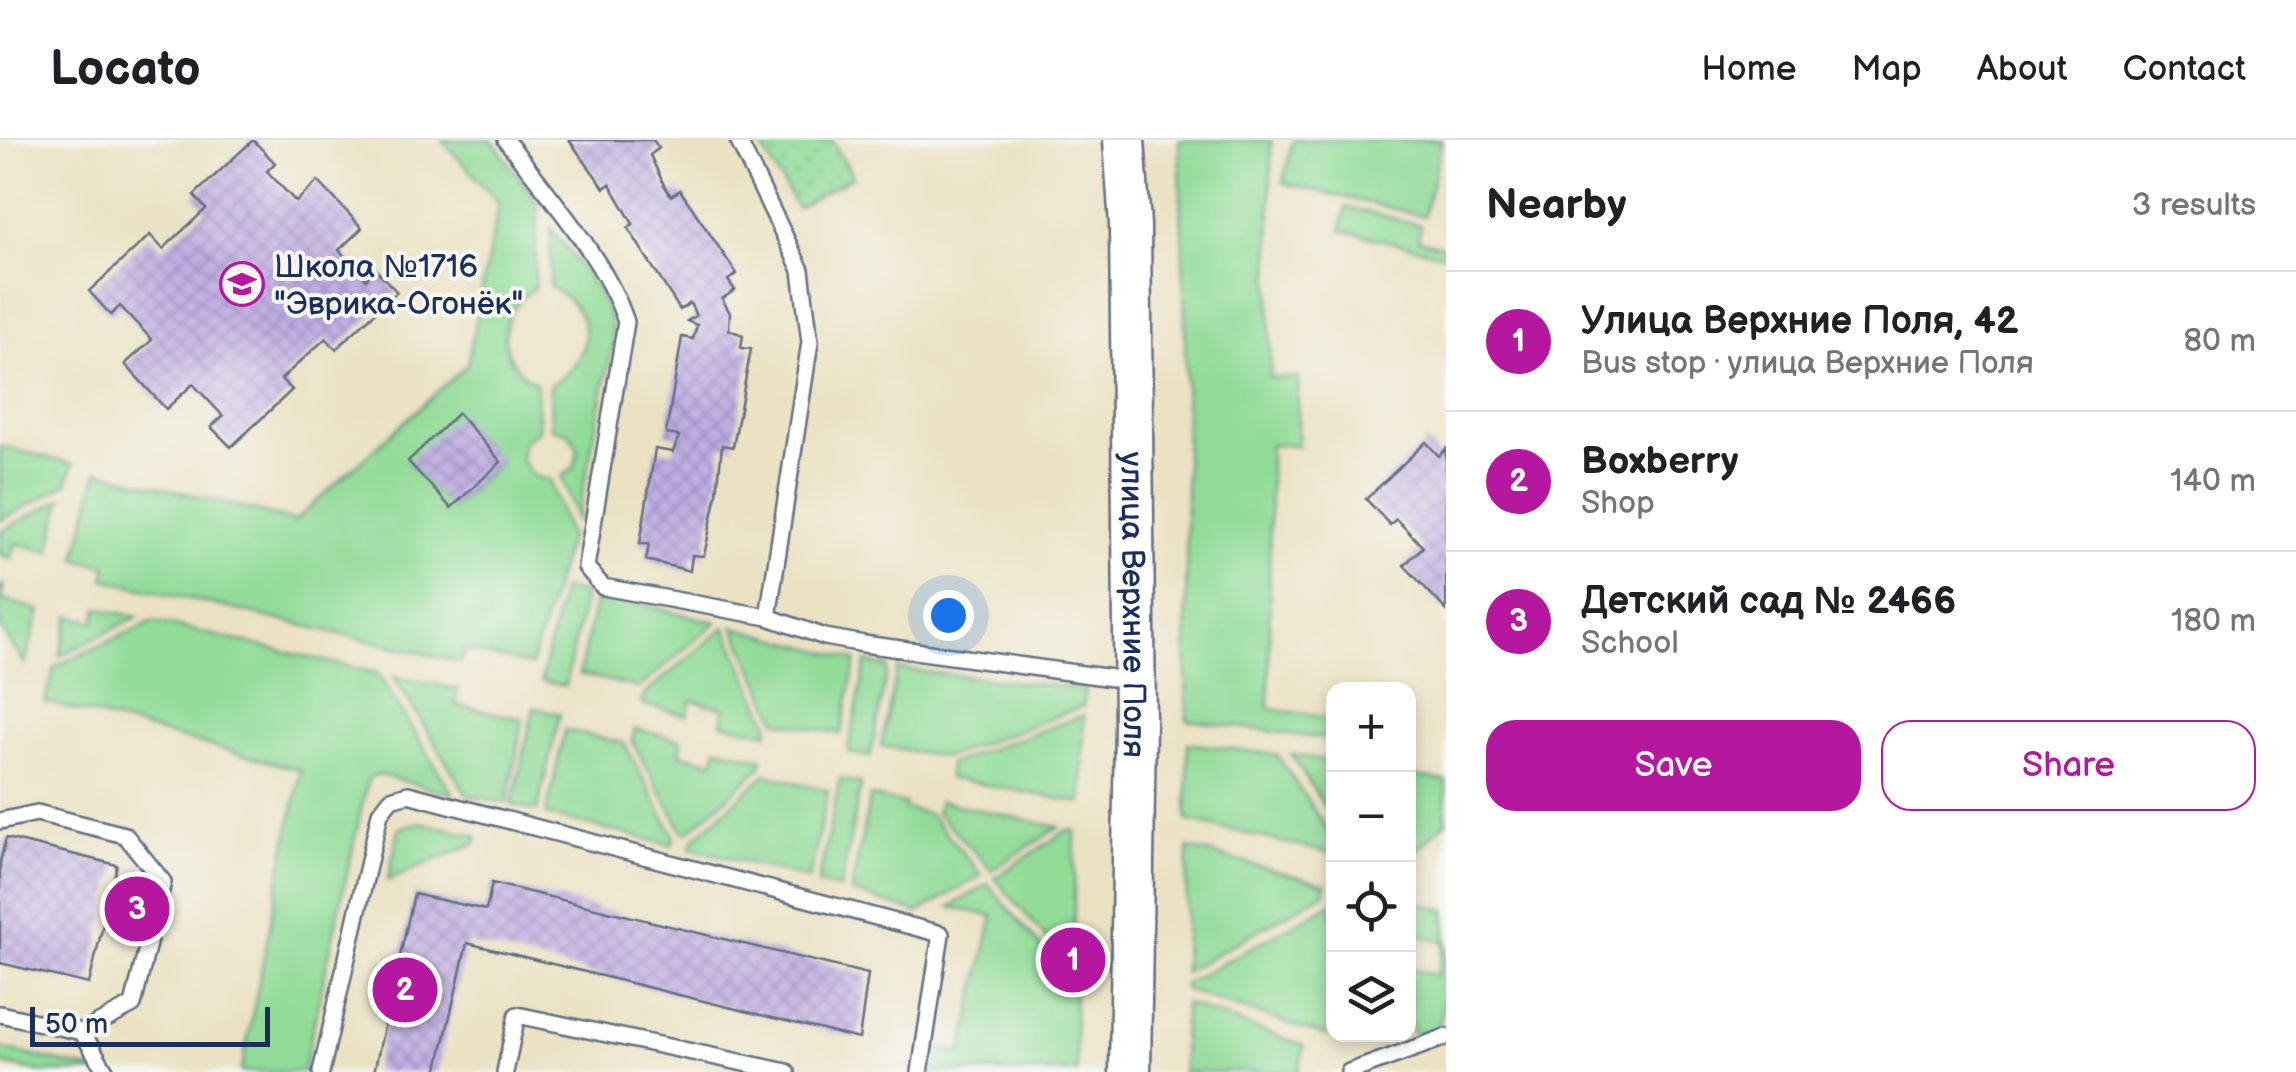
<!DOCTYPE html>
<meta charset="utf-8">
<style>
:root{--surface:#fff;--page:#f6f6f6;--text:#202124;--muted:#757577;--line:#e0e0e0;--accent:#b5179e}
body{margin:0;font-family:"Balsamiq Sans",sans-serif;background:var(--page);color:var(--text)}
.controls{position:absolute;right:30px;bottom:30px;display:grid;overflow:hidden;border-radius:20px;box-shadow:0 5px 15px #0003}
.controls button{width:90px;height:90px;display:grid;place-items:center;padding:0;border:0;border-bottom:2px solid var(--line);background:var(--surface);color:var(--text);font:50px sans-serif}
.scale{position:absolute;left:30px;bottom:25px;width:240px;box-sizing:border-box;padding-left:10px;border:5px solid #1b2f5e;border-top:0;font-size:28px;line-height:35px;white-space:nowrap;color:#1b2f5e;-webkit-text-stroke:8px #f6f6f2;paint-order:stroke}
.you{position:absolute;left:948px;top:475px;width:35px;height:35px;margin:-25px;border:8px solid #fff;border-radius:50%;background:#1a73e8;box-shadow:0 0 0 15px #1a73e833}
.badge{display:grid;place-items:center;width:65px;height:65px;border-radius:50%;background:var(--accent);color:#fff;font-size:32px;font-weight:700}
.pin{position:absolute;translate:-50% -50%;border:5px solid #fff;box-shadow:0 2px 10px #0006}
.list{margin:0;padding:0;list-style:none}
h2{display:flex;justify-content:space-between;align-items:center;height:130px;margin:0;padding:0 40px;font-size:42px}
h2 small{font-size:32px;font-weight:400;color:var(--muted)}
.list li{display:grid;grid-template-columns:65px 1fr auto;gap:30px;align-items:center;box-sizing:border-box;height:140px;padding:0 40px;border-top:2px solid var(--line)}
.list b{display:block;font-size:38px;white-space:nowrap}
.list p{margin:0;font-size:32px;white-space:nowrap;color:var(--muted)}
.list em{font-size:32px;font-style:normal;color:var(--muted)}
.actions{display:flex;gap:20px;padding:30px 40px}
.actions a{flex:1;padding:22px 0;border:2px solid var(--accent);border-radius:30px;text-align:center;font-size:35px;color:var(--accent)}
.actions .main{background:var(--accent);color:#fff}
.icon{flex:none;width:55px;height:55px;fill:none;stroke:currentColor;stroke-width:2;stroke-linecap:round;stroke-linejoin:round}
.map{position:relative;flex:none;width:1446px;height:932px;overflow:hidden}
header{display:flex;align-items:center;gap:60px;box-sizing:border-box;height:140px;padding:0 50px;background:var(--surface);border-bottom:2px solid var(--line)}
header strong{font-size:48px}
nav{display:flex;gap:55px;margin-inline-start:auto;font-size:35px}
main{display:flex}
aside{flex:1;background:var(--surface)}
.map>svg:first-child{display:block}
</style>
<header>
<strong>Locato</strong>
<nav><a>Home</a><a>Map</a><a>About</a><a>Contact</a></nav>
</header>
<main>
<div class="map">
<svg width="1446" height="932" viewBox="0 0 1446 932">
<defs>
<pattern id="park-dots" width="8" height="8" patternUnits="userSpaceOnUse" patternTransform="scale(2.5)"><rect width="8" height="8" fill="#92dc98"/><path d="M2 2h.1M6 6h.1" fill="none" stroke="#7dbd85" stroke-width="1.8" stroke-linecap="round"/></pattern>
<pattern id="building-cross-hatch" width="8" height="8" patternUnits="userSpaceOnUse" patternTransform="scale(2.5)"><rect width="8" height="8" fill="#c1afe4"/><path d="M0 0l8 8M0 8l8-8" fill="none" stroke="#9c8fbc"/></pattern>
</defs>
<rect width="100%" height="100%" fill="#f6f6f2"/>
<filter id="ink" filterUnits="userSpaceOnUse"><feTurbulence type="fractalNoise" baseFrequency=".01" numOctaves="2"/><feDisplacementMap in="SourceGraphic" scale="20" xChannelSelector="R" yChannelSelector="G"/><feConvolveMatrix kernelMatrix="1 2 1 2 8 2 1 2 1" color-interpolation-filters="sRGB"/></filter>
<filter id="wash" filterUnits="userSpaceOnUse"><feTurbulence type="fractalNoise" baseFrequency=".0048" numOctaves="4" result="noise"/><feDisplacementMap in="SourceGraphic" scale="40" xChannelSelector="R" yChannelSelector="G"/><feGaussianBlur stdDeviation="2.25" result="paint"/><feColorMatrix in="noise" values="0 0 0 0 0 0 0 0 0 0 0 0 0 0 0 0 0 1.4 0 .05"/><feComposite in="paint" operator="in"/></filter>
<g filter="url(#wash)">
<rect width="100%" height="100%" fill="#ebe2c3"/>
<g fill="#92dc98" stroke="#56867b" stroke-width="2.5" fill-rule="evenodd">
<path d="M 442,0 L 492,0 L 538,63 L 534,149 C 495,173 495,221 536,243 L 539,289 L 523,302 L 521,320 L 533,336 L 550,340 L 569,397 L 531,525 L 465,510 L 461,522 L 104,439 L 107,426 L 76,419 L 98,331 L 295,381 L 467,225 L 499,63 ZM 408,321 L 500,322 L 452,368 Z"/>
<polygon points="1179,0 1271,0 1270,238 1298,238 1298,305 1270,305 1269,568 1333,579 1333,600 1187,580 1185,175"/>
<polygon points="1293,0 1442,0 1424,76 1283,43"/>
<polygon points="1346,67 1421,85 1418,100 1446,107 1446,115 1341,90"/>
<path d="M 551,88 C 576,123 614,159 613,203 L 577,380 L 562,337 L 575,326 L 578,308 L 568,292 L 551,288 L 550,245 C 596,220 597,171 550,147 Z"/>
<polygon points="0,306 73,324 67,344 0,381"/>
<polygon points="62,359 50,412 16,403 11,418 0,415 0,392"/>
<polygon points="0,445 4,446 1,459 40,470 25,524 0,487"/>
<polygon points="562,449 585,454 565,546 541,541"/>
<polygon points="597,454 716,482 639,548 579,534"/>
<polygon points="98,468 137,477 60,516 70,476 95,482"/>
<polygon points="153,481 377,533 453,654 376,634 368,639 303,932 241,932 301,630 45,562 55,527"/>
<polygon points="725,487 769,584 768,593 722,583 725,568 691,560 687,575 641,564 644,555"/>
<polygon points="734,487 856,520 841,594 778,581"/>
<polygon points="866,522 888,527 870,617 848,612"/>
<polygon points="897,529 1085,549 1083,566 946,617 881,606"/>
<polygon points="394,537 458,549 455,565 523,579 507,663 467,655"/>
<polygon points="534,568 560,574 537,671 512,665"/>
<polygon points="1084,575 1082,663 948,638 949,624"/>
<polygon points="635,589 682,600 680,614 713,622 717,608 763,619 761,627 688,692 683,691 632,601"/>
<polygon points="565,590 624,603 674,695 672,705 546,675"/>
<polygon points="1188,603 1277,615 1333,699 1333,714 1187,680"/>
<polygon points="1291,614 1333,622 1333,680"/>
<polygon points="766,634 828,651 809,739 691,708 694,699"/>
<polygon points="1414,636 1446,641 1446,682 1410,717 1408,660"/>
<polygon points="840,639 861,643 840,749 818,744"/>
<polygon points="870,656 905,664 905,669 929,674 982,735 918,773 851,752"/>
<polygon points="939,661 1059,687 992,730 936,672"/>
<polygon points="419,682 477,696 476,703 388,740 399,688"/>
<polygon points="1067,690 1075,691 1073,830 995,738"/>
<polygon points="1188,708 1326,744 1324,753 1184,832"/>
<polygon points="988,744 1073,845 1077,932 930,932 935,908 962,913 993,776 950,767"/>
<polygon points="1413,762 1446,770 1446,852 1439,887 1415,897 1409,880 1409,829 1437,835 1445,802 1409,793"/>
<polygon points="1333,763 1333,855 1326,896 1185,850 1184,844"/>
<polygon points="1184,863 1304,906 1298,932 1183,932"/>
<polygon points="0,908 101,932 39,932 0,923"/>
</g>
<polygon fill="url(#park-dots)" stroke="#56867b" stroke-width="2.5" points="758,0 832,0 853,36 797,68"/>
<g id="blocks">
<g fill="url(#building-cross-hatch)">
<polygon points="253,0 275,23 267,31 296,62 318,41 362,88 339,110 366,139 376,130 397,152 336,209 326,198 281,239 292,250 231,307 211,287 223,276 193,244 166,269 125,224 152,200 120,166 111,175 89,151 150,95 163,109 206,69 194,55"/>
<polygon points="569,0 653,0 659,8 650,15 664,45 671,56 680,50 737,134 728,140 735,150 722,159 730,173 729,190 743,195 741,208 751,209 733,307 722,305 717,354 704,416 692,415 690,431 646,420 649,404 640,404 655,309 673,312 679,296 666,294 682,197 693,199 697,185 687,181 696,176 690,163 680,170 628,88 633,84 610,44 604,48"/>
<polygon points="458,273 501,322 451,368 408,321"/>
<polygon points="1426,302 1439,316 1446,309 1446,470 1404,425 1423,407 1396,379 1390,385 1366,359"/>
<polygon points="6,698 117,725 89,844 0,823 0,722"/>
<polygon points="492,743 868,834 859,899 467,803 437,932 374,932 414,754 486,770"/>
</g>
</g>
</g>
<g filter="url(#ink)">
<use href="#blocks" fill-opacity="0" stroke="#646e81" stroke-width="2.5"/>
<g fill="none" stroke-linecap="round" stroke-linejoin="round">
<g stroke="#646e81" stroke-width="20">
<g id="service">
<path d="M 506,0 C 546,52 606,120 626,182 L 586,427 L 603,447 L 768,477 L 825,497 L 864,504 L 1134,541"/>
<polyline points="738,0 801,130 810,202 768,477"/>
<polyline points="0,681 37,673 125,695 163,742 133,865 82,892 0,874"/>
<polyline points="82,892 106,932"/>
<polyline points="321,932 380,673 391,659 408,654 941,794 920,932"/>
<polyline points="505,932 517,875 787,932"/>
<polyline points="1349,932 1446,897"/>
</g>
</g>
<g stroke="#646e81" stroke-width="45">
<g id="tertiary">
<path id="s1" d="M 1124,0 L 1130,85 L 1135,584 L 1130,932"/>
</g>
</g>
<use href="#service" stroke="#fff" stroke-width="15"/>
<use href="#tertiary" stroke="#fff" stroke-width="40"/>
</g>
</g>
<defs>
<g id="school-ring" transform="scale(2.25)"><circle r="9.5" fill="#f6f6f2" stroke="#b5179e" stroke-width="1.5"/><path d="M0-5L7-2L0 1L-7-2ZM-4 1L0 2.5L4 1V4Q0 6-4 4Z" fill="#b5179e"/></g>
</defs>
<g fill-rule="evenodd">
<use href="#school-ring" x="242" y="144"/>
</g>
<g text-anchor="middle" stroke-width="8" stroke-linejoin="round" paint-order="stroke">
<g font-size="32" fill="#1b2f5e" stroke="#f6f6f2" text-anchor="start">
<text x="274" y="137">Школа №1716<tspan x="274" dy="37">"Эврика-Огонёк"</tspan></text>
</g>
<g font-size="32" fill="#1b2f5e" stroke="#f6f6f2">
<text dy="11" stroke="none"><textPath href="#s1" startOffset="465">улица Верхние Поля</textPath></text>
</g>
</g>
</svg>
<div class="controls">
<button>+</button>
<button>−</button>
<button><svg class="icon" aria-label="locate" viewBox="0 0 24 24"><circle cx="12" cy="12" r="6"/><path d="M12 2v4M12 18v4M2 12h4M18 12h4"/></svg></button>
<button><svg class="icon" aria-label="layers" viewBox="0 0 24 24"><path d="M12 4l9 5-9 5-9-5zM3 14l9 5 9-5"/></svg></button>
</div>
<div class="scale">50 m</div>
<div class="you"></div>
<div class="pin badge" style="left:1073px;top:820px">1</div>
<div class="pin badge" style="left:405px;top:850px">2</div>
<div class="pin badge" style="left:137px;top:769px">3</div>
</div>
<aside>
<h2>Nearby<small>3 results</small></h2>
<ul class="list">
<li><span class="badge">1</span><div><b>Улица Верхние Поля, 42</b><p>Bus stop · улица Верхние Поля</p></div><em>80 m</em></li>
<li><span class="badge">2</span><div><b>Boxberry</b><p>Shop</p></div><em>140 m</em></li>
<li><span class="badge">3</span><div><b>Детский сад № 2466</b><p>School</p></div><em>180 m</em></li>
</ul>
<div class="actions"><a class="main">Save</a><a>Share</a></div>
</aside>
</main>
